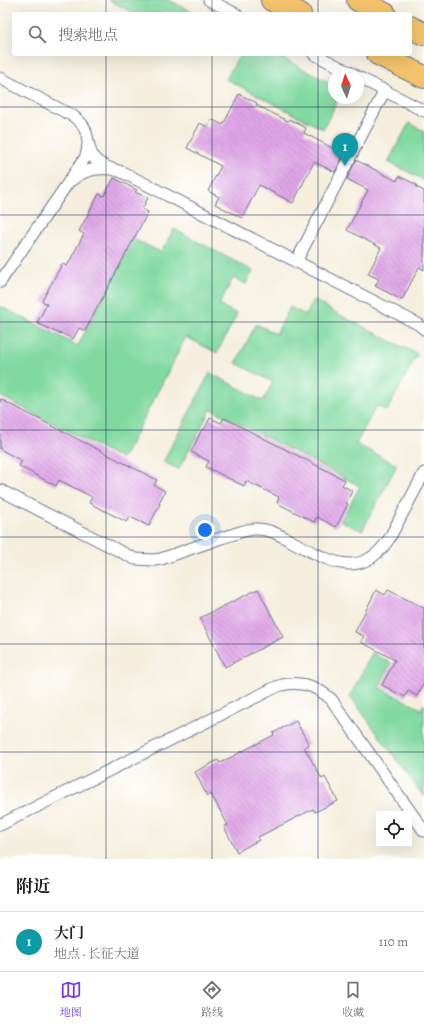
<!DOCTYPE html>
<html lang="zh">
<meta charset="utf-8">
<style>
:root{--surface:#fff;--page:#f6f6f6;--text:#202124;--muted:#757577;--line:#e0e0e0;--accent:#7c3aed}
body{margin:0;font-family:Alegreya,"Noto Serif SC",serif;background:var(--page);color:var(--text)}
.controls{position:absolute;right:12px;bottom:12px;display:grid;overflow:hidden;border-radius:4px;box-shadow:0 4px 16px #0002}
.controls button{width:36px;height:36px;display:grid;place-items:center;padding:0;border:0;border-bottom:1px solid var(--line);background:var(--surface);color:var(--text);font:20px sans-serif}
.compass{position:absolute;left:328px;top:68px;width:36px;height:36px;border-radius:50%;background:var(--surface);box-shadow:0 4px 16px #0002;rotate:356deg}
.you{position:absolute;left:205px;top:530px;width:14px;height:14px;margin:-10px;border:3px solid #fff;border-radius:50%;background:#1a73e8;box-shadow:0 0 0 6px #1a73e833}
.badge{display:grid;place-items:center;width:26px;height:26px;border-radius:50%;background:var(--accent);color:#fff;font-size:13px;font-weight:700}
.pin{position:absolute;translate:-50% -33px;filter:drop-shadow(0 1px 2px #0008)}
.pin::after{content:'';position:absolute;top:21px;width:14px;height:12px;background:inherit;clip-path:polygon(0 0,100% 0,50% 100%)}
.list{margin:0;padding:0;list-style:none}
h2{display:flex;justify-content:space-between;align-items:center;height:52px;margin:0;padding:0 16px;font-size:17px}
h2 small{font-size:13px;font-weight:400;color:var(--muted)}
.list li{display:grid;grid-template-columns:26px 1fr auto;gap:12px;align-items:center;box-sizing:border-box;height:60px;padding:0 16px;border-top:1px solid var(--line)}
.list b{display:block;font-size:15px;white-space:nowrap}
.list p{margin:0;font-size:13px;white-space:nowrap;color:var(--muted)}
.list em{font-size:13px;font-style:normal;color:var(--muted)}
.icon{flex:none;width:22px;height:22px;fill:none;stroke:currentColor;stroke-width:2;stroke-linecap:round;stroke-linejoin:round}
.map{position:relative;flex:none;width:424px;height:859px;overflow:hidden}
.search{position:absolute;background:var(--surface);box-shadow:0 4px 16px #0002;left:12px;right:12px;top:12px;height:44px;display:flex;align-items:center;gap:10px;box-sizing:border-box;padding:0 14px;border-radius:4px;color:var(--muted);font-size:15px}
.sheet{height:112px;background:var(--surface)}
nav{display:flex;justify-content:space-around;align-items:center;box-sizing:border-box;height:56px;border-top:1px solid var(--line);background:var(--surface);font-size:11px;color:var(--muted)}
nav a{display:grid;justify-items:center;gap:2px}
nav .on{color:var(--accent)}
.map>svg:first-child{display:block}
</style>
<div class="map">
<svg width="424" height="859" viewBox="0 0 424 859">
<defs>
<pattern id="building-back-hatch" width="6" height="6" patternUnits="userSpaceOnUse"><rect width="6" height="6" fill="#e0a6e7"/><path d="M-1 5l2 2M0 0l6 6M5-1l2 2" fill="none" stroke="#b588be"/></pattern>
</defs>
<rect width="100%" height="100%" fill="#fff"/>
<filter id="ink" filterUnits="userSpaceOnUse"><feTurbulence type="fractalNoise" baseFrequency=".025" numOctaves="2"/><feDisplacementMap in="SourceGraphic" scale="8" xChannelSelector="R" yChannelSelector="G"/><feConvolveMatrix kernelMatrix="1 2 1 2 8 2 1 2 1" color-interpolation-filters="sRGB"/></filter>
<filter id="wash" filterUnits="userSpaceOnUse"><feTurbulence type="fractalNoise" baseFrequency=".012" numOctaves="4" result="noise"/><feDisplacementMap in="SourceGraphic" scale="16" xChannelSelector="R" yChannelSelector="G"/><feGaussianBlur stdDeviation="0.9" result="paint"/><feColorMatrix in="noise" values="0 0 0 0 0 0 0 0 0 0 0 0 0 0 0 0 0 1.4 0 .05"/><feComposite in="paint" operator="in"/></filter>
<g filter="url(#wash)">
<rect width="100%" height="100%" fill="#f5eedc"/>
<g fill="#80d99f" stroke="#4e847e">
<polygon points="108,0 169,0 196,14 136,14"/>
<polygon points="244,54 274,54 334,85 334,98 339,98 323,129 226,79 236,61"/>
<polygon points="409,123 424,131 424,180 388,162"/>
<polygon points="174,229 253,271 246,284 233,278 219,305 237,314 217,353 186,337 130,445 122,459 0,396 0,306 78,346 133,239 161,252"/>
<polygon points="314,300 336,313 417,354 387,411 376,406 356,444 397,465 362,531 341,521 360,486 211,409 179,469 163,462 210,373 263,401 273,382 236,363 256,324 276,334 290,307 306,315"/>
<polygon points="372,653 391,663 379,687 421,709 424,704 424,797 350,696"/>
</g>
<g id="blocks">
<g fill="url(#building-back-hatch)">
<polygon points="239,94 257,103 256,105 288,121 289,119 306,128 304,133 344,154 335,172 314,162 293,203 259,185 242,218 215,204 219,197 208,191 221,166 187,148 200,123 207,127 211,119 223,125"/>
<polygon points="356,160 397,181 399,176 417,185 416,187 424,191 424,270 419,267 402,300 375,286 379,279 368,274 381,248 347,230 368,190 347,179"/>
<polygon points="114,178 137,190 135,192 148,198 142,209 148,212 85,331 79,328 73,339 61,333 60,334 37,323 47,304 42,301 62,264 67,266 84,234 79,231 99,194 104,196"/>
<polygon points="0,399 157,480 154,485 165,491 159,503 160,504 149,526 130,517 127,522 89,503 92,497 59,480 56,486 19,466 22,461 0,449"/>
<polygon points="210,418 221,423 224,418 345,480 342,485 352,491 346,503 348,504 336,527 317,517 314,522 277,503 279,497 246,481 244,486 206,467 209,461 191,452 202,429 204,430"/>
<polygon points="258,589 283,637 225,667 200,618"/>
<polygon points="376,590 385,595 388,590 424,608 424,683 417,696 408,691 405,697 382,685 395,660 361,642 364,636 355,632"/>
<polygon points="296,721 309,745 304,747 322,779 325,777 338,801 315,812 313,809 258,837 259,840 237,852 224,827 228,825 211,794 207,796 195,772 218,760 220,763 243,751 274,735 273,733"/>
</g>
</g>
</g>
<g filter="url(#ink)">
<use href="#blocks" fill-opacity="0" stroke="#67728a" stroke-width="1"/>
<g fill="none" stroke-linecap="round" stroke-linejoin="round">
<g stroke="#67728a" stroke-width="13">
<g id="service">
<polyline points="209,0 236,14"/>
<polyline points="314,54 353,74"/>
<polyline points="358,77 424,111"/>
<path d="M 0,78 L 73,116 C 77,119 81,122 84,127 C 90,139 87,154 98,162 C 105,167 114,170 122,172 L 418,324 L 424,329"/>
<path d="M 72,180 C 82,171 95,168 108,169"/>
<polyline points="296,262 385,90"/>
<polyline points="0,282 85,158 87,152 88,144"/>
<path d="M 0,490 L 135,559 L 154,560 L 161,559 C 181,552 201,545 221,538 C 233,535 245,529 256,529 C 269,529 280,535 291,541 C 326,559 360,583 389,539 L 424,473"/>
<path d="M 0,825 L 268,691 C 272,689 277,686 282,685 C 302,680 317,687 331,699 L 424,831"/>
</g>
</g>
<g stroke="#67728a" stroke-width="24">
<g id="primary">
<polyline points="272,0 300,14"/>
<polyline points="358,0 385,14"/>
<polyline points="410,27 424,34"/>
<polyline points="378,54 424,77"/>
</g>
</g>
<use href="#service" stroke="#fff" stroke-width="11"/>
<use href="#primary" stroke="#f3c26a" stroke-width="22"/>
</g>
</g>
<path fill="none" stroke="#1b2f5e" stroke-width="1" stroke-opacity="0.55" d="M 106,0 L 106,14M 212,0 L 212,14M 318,0 L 318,14M 106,54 L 106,859M 212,54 L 212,859M 318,54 L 318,859M 0,107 L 424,107M 0,215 L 424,215M 0,322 L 424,322M 0,430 L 424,430M 0,537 L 424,537M 0,644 L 424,644M 0,752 L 424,752"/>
</svg>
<div class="controls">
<button><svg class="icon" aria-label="locate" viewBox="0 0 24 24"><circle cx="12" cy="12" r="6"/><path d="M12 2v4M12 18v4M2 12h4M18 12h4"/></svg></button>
</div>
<svg class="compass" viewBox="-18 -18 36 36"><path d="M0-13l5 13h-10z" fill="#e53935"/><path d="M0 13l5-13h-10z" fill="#757577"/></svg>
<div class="you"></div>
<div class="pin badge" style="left:345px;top:166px;background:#0f9aa8">1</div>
<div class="search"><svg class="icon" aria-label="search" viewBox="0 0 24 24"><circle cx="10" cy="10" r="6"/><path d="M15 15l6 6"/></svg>搜索地点</div>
</div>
<section class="sheet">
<h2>附近<small></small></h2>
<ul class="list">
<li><span class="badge" style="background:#0f9aa8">1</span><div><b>大门</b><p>地点 · 长征大道</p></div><em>110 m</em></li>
</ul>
</section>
<nav>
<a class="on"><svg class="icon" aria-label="map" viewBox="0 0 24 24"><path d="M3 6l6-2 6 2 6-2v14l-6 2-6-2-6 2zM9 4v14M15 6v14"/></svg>地图</a>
<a><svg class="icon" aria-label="directions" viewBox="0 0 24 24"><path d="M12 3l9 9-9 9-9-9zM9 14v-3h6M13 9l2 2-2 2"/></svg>路线</a>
<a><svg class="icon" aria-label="saved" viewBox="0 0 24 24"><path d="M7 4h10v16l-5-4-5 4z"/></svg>收藏</a>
</nav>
